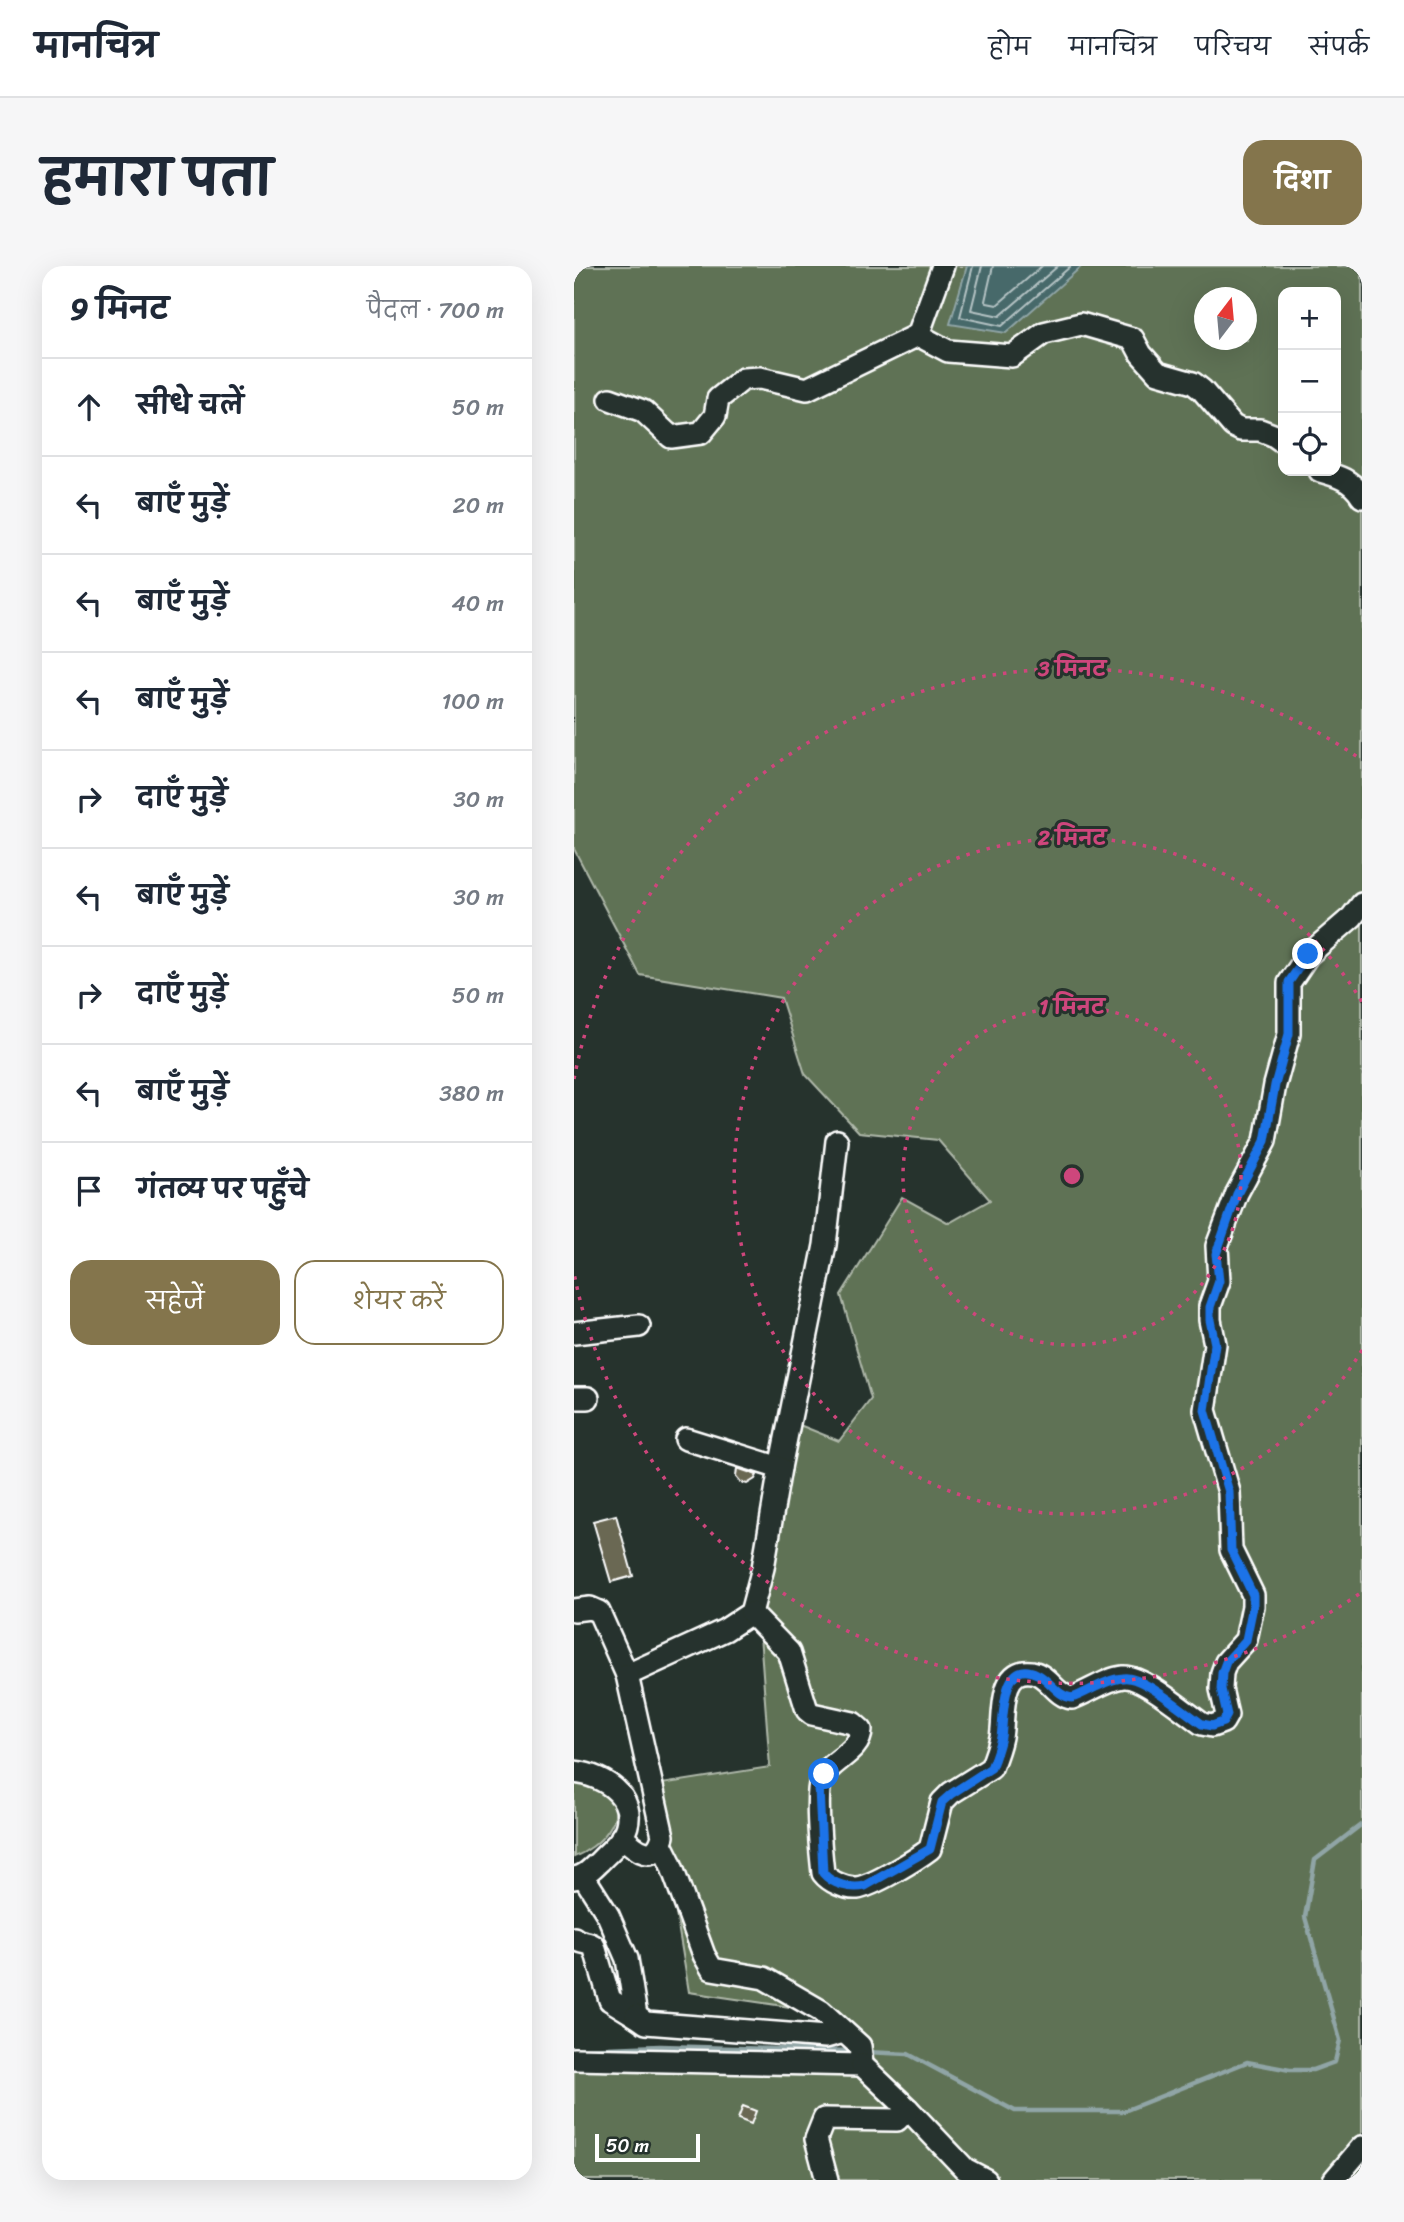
<!DOCTYPE html>
<html lang="hi">
<meta charset="utf-8">
<style>
:root{--surface:#fff;--page:#f6f6f7;--text:#1f2937;--muted:#747a83;--line:#e0e1e3;--accent:#84754c}
body{margin:0;font-family:Sriracha,"Playpen Sans Deva",sans-serif;background:var(--page);color:var(--text)}
.controls{position:absolute;right:21px;top:21px;display:grid;overflow:hidden;border-radius:14px;box-shadow:0 7px 28px #0002}
.controls button{width:63px;height:63px;display:grid;place-items:center;padding:0;border:0;border-bottom:2px solid var(--line);background:var(--surface);color:var(--text);font:35px sans-serif}
.compass{position:absolute;left:620px;top:21px;width:63px;height:63px;border-radius:50%;background:var(--surface);box-shadow:0 7px 28px #0002;rotate:16deg}
.scale{position:absolute;left:21px;bottom:18px;width:105px;box-sizing:border-box;padding-left:7px;border:4px solid #fff;border-top:0;font-size:19px;line-height:24px;white-space:nowrap;color:#fff;-webkit-text-stroke:5px #26332d;paint-order:stroke}
.stop{position:absolute;width:21px;height:21px;margin:-16px;border:5px solid #1a73e8;border-radius:50%;background:#fff}
.stop.end{background:#1a73e8;border-color:#fff;box-shadow:0 2px 7px #0008}
.list{margin:0;padding:0;list-style:none}
h2{display:flex;justify-content:space-between;align-items:center;height:91px;margin:0;padding:0 28px;font-size:30px}
h2 small{font-size:23px;font-weight:400;color:var(--muted)}
.list li{display:grid;grid-template-columns:46px 1fr auto;gap:21px;align-items:center;box-sizing:border-box;height:98px;padding:0 28px;border-top:2px solid var(--line)}
.list b{display:block;font-size:26px;white-space:nowrap}
.list em{font-size:23px;font-style:normal;color:var(--muted)}
.actions{display:flex;gap:14px;padding:21px 28px}
.actions a{flex:1;padding:16px 0;border:2px solid var(--accent);border-radius:21px;text-align:center;font-size:24px;color:var(--accent)}
.actions .main{background:var(--accent);color:#fff}
.icon{flex:none;width:38px;height:38px;fill:none;stroke:currentColor;stroke-width:2;stroke-linecap:round;stroke-linejoin:round}
.map{position:relative;flex:none;width:788px;height:1914px;overflow:hidden;border-radius:21px}
header{display:flex;align-items:center;gap:42px;box-sizing:border-box;height:98px;padding:0 35px;background:var(--surface);border-bottom:2px solid var(--line)}
header strong{font-size:33px}
nav{display:flex;gap:38px;margin-inline-start:auto;font-size:24px}
.intro{display:flex;align-items:center;justify-content:space-between;box-sizing:border-box;height:168px;padding:0 42px}
h1{margin:0;font-size:49px}
.button{padding:18px 32px;border-radius:21px;background:var(--accent);color:#fff;font-size:24px;font-weight:700}
main{display:flex;gap:42px;padding:0 42px}
aside{flex:1;background:var(--surface);border-radius:21px;box-shadow:0 7px 28px #0002}
.map>svg:first-child{display:block}
</style>
<header>
<strong>मानचित्र</strong>
<nav><a>होम</a><a>मानचित्र</a><a>परिचय</a><a>संपर्क</a></nav>
</header>
<div class="intro"><h1>हमारा पता</h1><a class="button">दिशा</a></div>
<main>
<aside>
<h2>9 मिनट<small>पैदल · 700 m</small></h2>
<ul class="list">
<li><svg class="icon" aria-label="ahead" viewBox="0 0 24 24"><path d="M12 20V5M6 11l6-6 6 6"/></svg><div><b>सीधे चलें</b></div><em>50 m</em></li>
<li><svg class="icon" aria-label="left" viewBox="0 0 24 24"><path d="M17 20v-9H6M10 6l-5 5 5 5"/></svg><div><b>बाएँ मुड़ें</b></div><em>20 m</em></li>
<li><svg class="icon" aria-label="left" viewBox="0 0 24 24"><path d="M17 20v-9H6M10 6l-5 5 5 5"/></svg><div><b>बाएँ मुड़ें</b></div><em>40 m</em></li>
<li><svg class="icon" aria-label="left" viewBox="0 0 24 24"><path d="M17 20v-9H6M10 6l-5 5 5 5"/></svg><div><b>बाएँ मुड़ें</b></div><em>100 m</em></li>
<li><svg class="icon" aria-label="right" viewBox="0 0 24 24"><path d="M7 20v-9h11M14 6l5 5-5 5"/></svg><div><b>दाएँ मुड़ें</b></div><em>30 m</em></li>
<li><svg class="icon" aria-label="left" viewBox="0 0 24 24"><path d="M17 20v-9H6M10 6l-5 5 5 5"/></svg><div><b>बाएँ मुड़ें</b></div><em>30 m</em></li>
<li><svg class="icon" aria-label="right" viewBox="0 0 24 24"><path d="M7 20v-9h11M14 6l5 5-5 5"/></svg><div><b>दाएँ मुड़ें</b></div><em>50 m</em></li>
<li><svg class="icon" aria-label="left" viewBox="0 0 24 24"><path d="M17 20v-9H6M10 6l-5 5 5 5"/></svg><div><b>बाएँ मुड़ें</b></div><em>380 m</em></li>
<li><svg class="icon" aria-label="arrive" viewBox="0 0 24 24"><path d="M6 21V4h12l-3 4 3 4H6"/></svg><div><b>गंतव्य पर पहुँचे</b></div></li>
</ul>
<div class="actions"><a class="main">सहेजें</a><a>शेयर करें</a></div>
</aside>
<div class="map">
<svg width="788" height="1914" viewBox="0 0 788 1914">
<rect width="100%" height="100%" fill="#26332d"/>
<filter id="ink" filterUnits="userSpaceOnUse"><feTurbulence type="fractalNoise" baseFrequency=".0143" numOctaves="2"/><feDisplacementMap in="SourceGraphic" scale="14" xChannelSelector="R" yChannelSelector="G"/><feConvolveMatrix kernelMatrix="1 2 1 2 8 2 1 2 1" color-interpolation-filters="sRGB"/></filter>
<g filter="url(#ink)">
<g fill="#5f7255" stroke="#afb8aa" stroke-width="2" fill-rule="evenodd">
<path d="M 0,0 L 788,0 L 788,1914 L 0,1914 L 0,1805 L 3,1804 L 87,1800 L 310,1807 L 250,1746 L 115,1726 L 81,1519 L 196,1501 L 183,1329 L 218,1156 L 265,1175 L 297,1133 L 267,1029 L 328,931 L 375,957 L 416,934 L 364,874 L 285,866 L 231,808 L 207,732 L 66,709 L 0,583 ZM 709,26 L 762,26 L 762,205 L 709,205 ZM 631,32 L 673,32 L 673,74 L 631,74 Z"/>
<path d="M 0,1507 C 10,1512 27,1517 34,1525 C 56,1551 24,1582 0,1591 Z"/>
</g>
<polygon fill="#46696b" stroke="#90a5a6" stroke-width="2" points="393,0 508,0 432,67 376,58"/>
<g fill="none" stroke-linecap="round" stroke-linejoin="round">
<g stroke="#b5c3c4" stroke-width="2">
<polyline points="399,0 386,51 428,60 497,0"/>
<polyline points="408,0 397,44 426,50 484,0"/>
<polyline points="419,0 411,35 413,37 423,39 468,0"/>
</g>
<g stroke="#90a5a6" stroke-width="4.5">
<polyline points="9,1783 86,1780 280,1785"/>
<polyline points="292,1786 334,1788 441,1845 550,1845 673,1796 716,1804 739,1804 761,1796 766,1774 731,1651 741,1594 788,1558"/>
</g>
</g>
<g fill="#6a6753" stroke="#fff" stroke-width="2">
<polygon points="163,1202 183,1209 181,1213 173,1218 166,1216 162,1211"/>
<polygon points="42,1249 59,1310 37,1316 19,1255"/>
<polygon points="169,1840 182,1845 177,1858 164,1853"/>
</g>
<g fill="none" stroke-linecap="round" stroke-linejoin="round">
<g stroke="#fff" stroke-width="26">
<g id="minor">
<polyline points="344,69 369,0"/>
<polyline points="36,133 69,145 97,171 127,167 141,150 144,133 169,113 186,112 233,123 344,69 374,85 438,90 470,67 507,58 559,73 567,88 584,107 619,117 628,124 659,160 667,164 686,164 699,169 709,176"/>
<path d="M 746,205 C 764,210 778,214 788,231"/>
<polyline points="0,1067 65,1060"/>
<polyline points="0,1132 14,1132"/>
<polyline points="206,1202 251,979 263,875"/>
<polyline points="0,1344 16,1342 25,1346 53,1409 151,1364 177,1347 189,1302 206,1202 112,1173"/>
<path d="M 177,1347 L 215,1386 L 233,1444 L 238,1448 L 279,1457 L 287,1464 C 287,1487 254,1495 247,1514 C 241,1530 247,1589 249,1607 C 256,1616 272,1623 283,1622 C 299,1620 343,1593 356,1583 L 368,1536 L 377,1527 L 417,1502 C 421,1492 425,1481 427,1471 C 431,1451 424,1401 458,1406 C 475,1409 481,1430 498,1432 C 515,1426 532,1413 549,1411 C 568,1409 611,1446 628,1458 L 638,1460 L 649,1456 L 653,1449 L 647,1423 L 648,1407 L 652,1396 L 672,1374 L 679,1340 L 679,1329 L 657,1284 L 655,1226 L 631,1144 L 641,1078 L 636,1054 L 636,1040 L 645,1015 L 643,980 L 663,927 L 691,875 L 701,819 L 715,768 L 715,717 L 734,689 L 778,651 L 788,638"/>
<path d="M 0,1506 C 32,1509 69,1535 48,1571 C 43,1580 33,1587 26,1595 C 17,1603 12,1610 0,1612"/>
<path d="M 48,1570 C 62,1585 81,1599 89,1570 L 53,1409"/>
<path d="M 0,1672 C 6,1678 14,1675 20,1680 L 36,1734 L 62,1750 L 53,1693 L 34,1649 L 10,1611"/>
<polyline points="62,1750 72,1757 252,1771 270,1766"/>
<polyline points="0,1793 288,1799 286,1780 247,1745 190,1712 138,1703 130,1689 96,1596 87,1578"/>
<polyline points="288,1799 334,1843 391,1903 412,1914"/>
<polyline points="253,1914 242,1873 250,1853 323,1854 334,1843"/>
<polyline points="760,1914 788,1881"/>
</g>
</g>
<use href="#minor" stroke="#26332d" stroke-width="21"/>
</g>
</g>
<g fill="none" stroke-linecap="round" stroke-linejoin="round" filter="url(#ink)">
<path stroke="#1a73e8" stroke-width="9" d="M 250,1508 L 245,1523 L 249,1607 C 259,1619 277,1623 291,1620 L 356,1583 L 368,1536 L 377,1528 L 417,1502 C 421,1492 425,1481 427,1471 C 430,1453 427,1390 463,1408 C 476,1414 483,1430 498,1432 C 515,1426 532,1413 549,1412 C 568,1409 612,1447 628,1458 L 638,1460 L 649,1456 L 653,1449 L 647,1423 L 648,1407 L 652,1396 L 672,1374 L 679,1340 L 679,1329 L 657,1284 L 655,1226 L 631,1144 L 641,1078 L 636,1054 L 636,1041 L 645,1015 L 642,988 L 663,928 L 691,875 L 701,819 L 715,768 L 715,716 L 734,688"/>
</g>
<g fill="none" stroke="#ce467c" stroke-width="3.5" stroke-dasharray="3.5 7">
<circle cx="498" cy="910" r="169"/>
<path d="M788 1084A338 338 0 1 1 788 736"/>
<path d="M785 1328A507 507 0 0 1 0 1007M0 813A507 507 0 0 1 785 492"/>
</g>
<circle cx="498" cy="910" r="10" fill="#ce467c" stroke="#26332d" stroke-width="3.5"/>
<g font-size="21" text-anchor="middle" font-weight="bold" fill="#ce467c" stroke="#26332d" stroke-width="6" stroke-linejoin="round" paint-order="stroke">
<text x="498" y="410">3 मिनट</text>
<text x="498" y="579">2 मिनट</text>
<text x="498" y="748">1 मिनट</text>
</g>
</svg>
<div class="controls">
<button>+</button>
<button>−</button>
<button><svg class="icon" aria-label="locate" viewBox="0 0 24 24"><circle cx="12" cy="12" r="6"/><path d="M12 2v4M12 18v4M2 12h4M18 12h4"/></svg></button>
</div>
<svg class="compass" viewBox="-18 -18 36 36"><path d="M0-13l5 13h-10z" fill="#e53935"/><path d="M0 13l5-13h-10z" fill="#747a83"/></svg>
<div class="scale">50 m</div>
<div class="stop" style="left:250px;top:1508px"></div>
<div class="stop end" style="left:734px;top:688px"></div>
</div>
</main>
